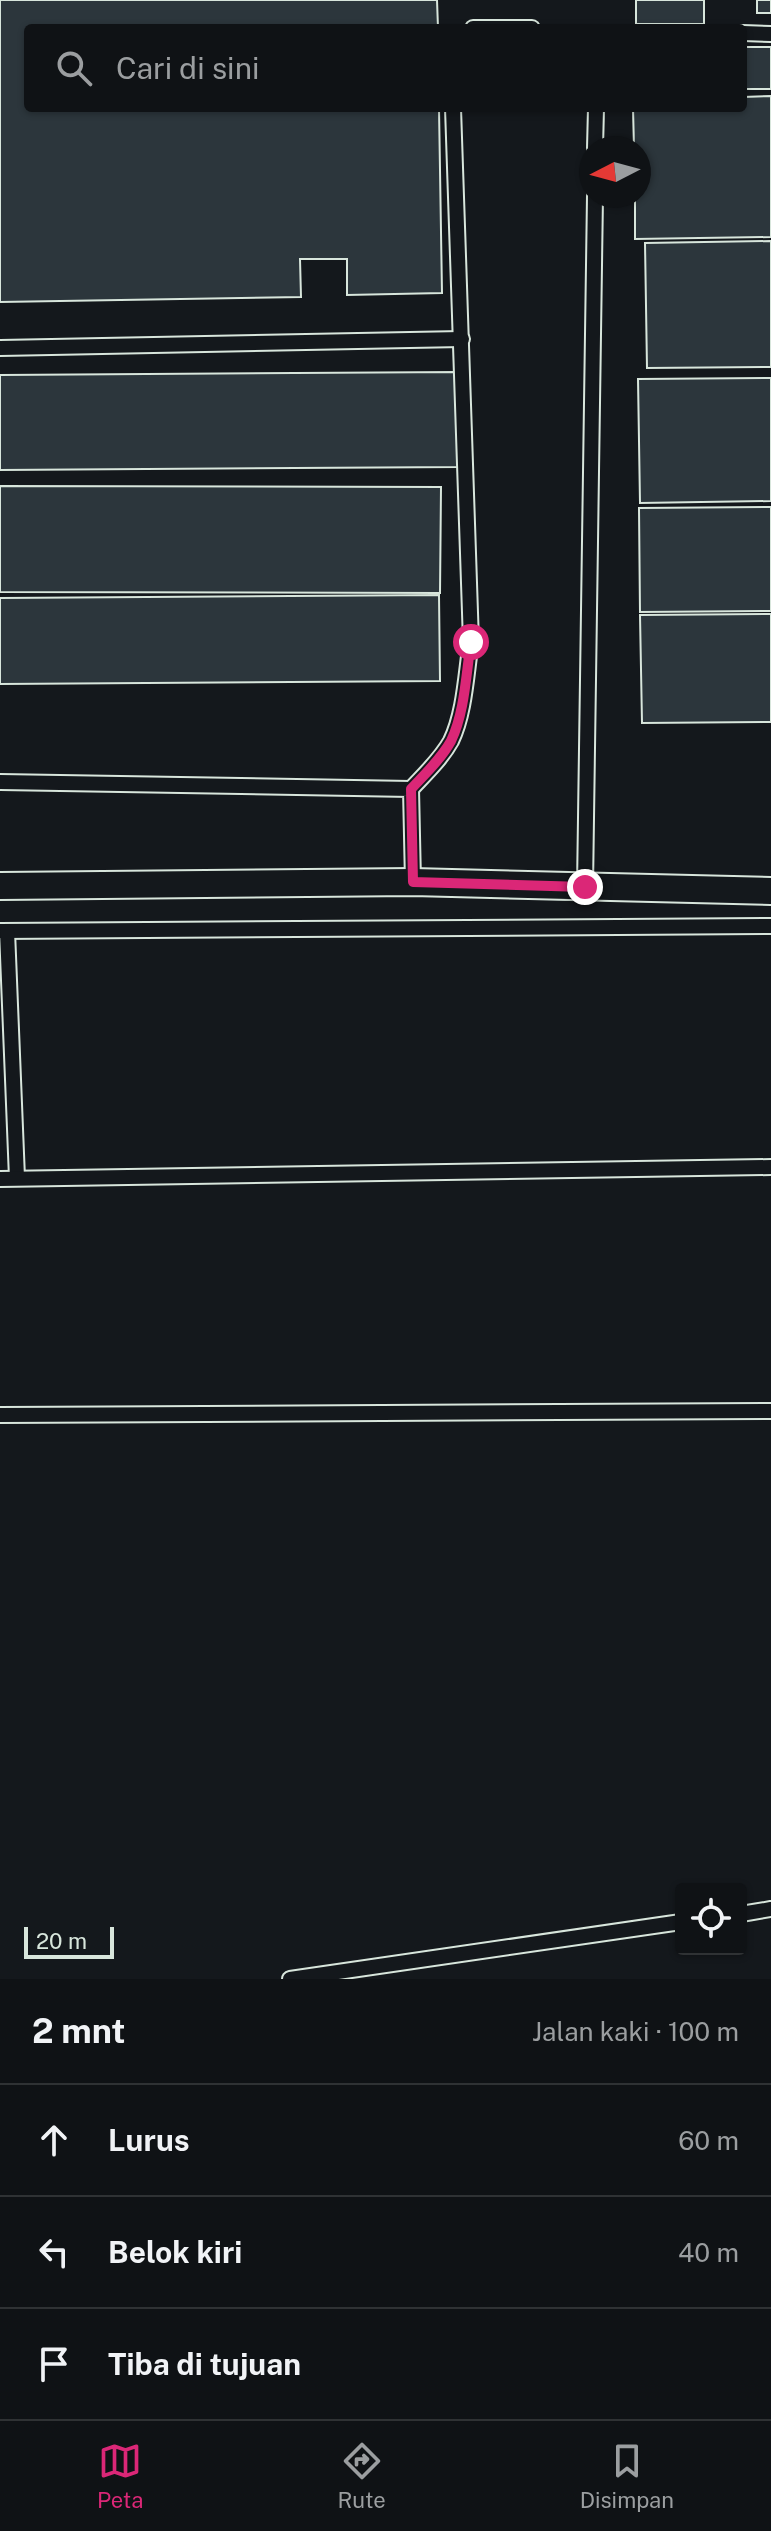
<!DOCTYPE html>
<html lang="id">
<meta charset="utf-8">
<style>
:root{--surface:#0f1215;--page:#1d2022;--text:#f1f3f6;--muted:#9b9ea0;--line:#2f3234;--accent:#db2777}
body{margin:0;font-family:"Public Sans",sans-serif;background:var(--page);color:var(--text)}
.controls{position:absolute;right:24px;bottom:24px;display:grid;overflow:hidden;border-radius:8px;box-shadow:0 2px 6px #0004}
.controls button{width:72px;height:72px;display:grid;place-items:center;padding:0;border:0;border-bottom:2px solid var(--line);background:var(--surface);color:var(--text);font:40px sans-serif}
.compass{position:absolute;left:579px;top:136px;width:72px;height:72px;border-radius:50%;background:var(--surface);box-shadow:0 2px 6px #0004;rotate:264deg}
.scale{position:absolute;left:24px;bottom:20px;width:90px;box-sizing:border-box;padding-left:8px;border:4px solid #d8e6dc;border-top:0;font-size:22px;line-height:28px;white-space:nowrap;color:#d8e6dc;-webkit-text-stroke:6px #14181c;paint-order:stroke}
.stop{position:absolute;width:24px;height:24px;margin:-18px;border:6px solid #db2777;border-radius:50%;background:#fff}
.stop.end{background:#db2777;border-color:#fff;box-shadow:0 2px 8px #0008}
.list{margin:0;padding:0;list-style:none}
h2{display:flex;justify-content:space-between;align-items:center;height:104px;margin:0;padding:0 32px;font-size:34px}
h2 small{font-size:26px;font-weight:400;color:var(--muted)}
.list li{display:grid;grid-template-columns:52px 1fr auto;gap:24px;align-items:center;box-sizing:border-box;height:112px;padding:0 32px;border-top:2px solid var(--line)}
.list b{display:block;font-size:30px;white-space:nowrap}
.list em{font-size:26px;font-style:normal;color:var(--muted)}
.icon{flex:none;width:44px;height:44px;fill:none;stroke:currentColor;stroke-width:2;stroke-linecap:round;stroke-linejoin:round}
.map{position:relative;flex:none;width:771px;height:1979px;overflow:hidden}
.search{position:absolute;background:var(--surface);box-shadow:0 2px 6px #0004;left:24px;right:24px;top:24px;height:88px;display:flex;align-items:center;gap:20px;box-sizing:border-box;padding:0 28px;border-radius:8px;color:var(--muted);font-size:30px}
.sheet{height:440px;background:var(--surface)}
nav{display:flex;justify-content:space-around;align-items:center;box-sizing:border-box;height:112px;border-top:2px solid var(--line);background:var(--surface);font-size:22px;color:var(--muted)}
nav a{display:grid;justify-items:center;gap:4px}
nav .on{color:var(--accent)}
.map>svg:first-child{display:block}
</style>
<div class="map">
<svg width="771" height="1979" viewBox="0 0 771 1979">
<rect width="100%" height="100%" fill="#14181c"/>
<g fill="#2c363c" stroke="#d8e6dc" stroke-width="2">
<polygon points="0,0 437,0 438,28 28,28 28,108 439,108 442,293 347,295 347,259 300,259 301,297 0,302"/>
<rect x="636" y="0" width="68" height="24"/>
<rect x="757" y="0" width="14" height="13"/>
<rect x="743" y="47" width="28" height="42"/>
<polygon points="771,96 771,237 635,239 635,196 639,196 639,148 634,148 633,108 743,108 743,97"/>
<polygon points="771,241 771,367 647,368 645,243"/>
<polygon points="458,372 459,467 0,470 0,375"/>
<polygon points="771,378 771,501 640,503 638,379"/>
<polygon points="0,486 441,487 440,593 0,592"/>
<polygon points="771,507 771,611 640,612 639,508"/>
<polygon points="439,595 440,681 0,684 0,598"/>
<polygon points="771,614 771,722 642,723 640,615"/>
</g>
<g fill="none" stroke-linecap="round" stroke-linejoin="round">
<g stroke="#d8e6dc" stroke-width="18">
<g id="service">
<polyline points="473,28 532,28"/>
<polyline points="743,33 771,34"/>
<polyline points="595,148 596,108"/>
<polyline points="0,348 462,339"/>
<polyline points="0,782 411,789 413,882"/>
<path d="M 411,789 C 425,774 441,759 451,741 C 465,712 466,673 471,642 L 453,108"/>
<polyline points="585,887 595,196"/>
<polyline points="0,931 771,926"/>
<polyline points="7,931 17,1178"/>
<polyline points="0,1179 771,1167"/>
<polyline points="0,1415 771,1411"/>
<polyline points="741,1914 771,1909"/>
<polyline points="290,1979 681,1922"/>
</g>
</g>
<g stroke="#d8e6dc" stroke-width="30">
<polyline id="minor" points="0,886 413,882 771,891"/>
</g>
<use href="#service" stroke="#14181c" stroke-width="14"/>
<use href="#minor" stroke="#14181c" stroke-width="26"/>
</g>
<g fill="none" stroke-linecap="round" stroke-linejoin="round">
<path stroke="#db2777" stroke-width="10" d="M 471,642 C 466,673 465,712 451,741 C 441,759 425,774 411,789 L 413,882 L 585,887"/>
</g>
</svg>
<div class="controls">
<button><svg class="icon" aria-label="locate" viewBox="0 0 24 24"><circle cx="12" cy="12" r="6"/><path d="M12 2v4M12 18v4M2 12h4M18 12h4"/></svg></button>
</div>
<svg class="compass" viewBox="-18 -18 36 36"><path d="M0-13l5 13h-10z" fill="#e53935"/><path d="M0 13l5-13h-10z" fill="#9b9ea0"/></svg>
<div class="scale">20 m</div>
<div class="stop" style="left:471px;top:642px"></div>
<div class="stop end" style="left:585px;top:887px"></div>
<div class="search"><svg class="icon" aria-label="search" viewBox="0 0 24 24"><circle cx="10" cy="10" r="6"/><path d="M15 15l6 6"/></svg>Cari di sini</div>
</div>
<section class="sheet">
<h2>2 mnt<small>Jalan kaki · 100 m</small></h2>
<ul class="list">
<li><svg class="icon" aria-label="ahead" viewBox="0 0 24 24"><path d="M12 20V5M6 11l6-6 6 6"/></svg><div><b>Lurus</b></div><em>60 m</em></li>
<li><svg class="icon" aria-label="left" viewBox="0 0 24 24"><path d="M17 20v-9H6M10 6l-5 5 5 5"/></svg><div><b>Belok kiri</b></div><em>40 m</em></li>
<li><svg class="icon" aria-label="arrive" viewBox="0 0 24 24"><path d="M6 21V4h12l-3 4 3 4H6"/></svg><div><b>Tiba di tujuan</b></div></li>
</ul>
</section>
<nav>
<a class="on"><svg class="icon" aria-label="map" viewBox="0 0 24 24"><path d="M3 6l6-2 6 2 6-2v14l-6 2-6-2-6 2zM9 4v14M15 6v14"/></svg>Peta</a>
<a><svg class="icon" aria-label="directions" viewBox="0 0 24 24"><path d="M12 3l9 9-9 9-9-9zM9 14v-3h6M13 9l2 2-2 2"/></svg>Rute</a>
<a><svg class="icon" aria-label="saved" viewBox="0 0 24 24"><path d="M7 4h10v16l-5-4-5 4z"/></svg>Disimpan</a>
</nav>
